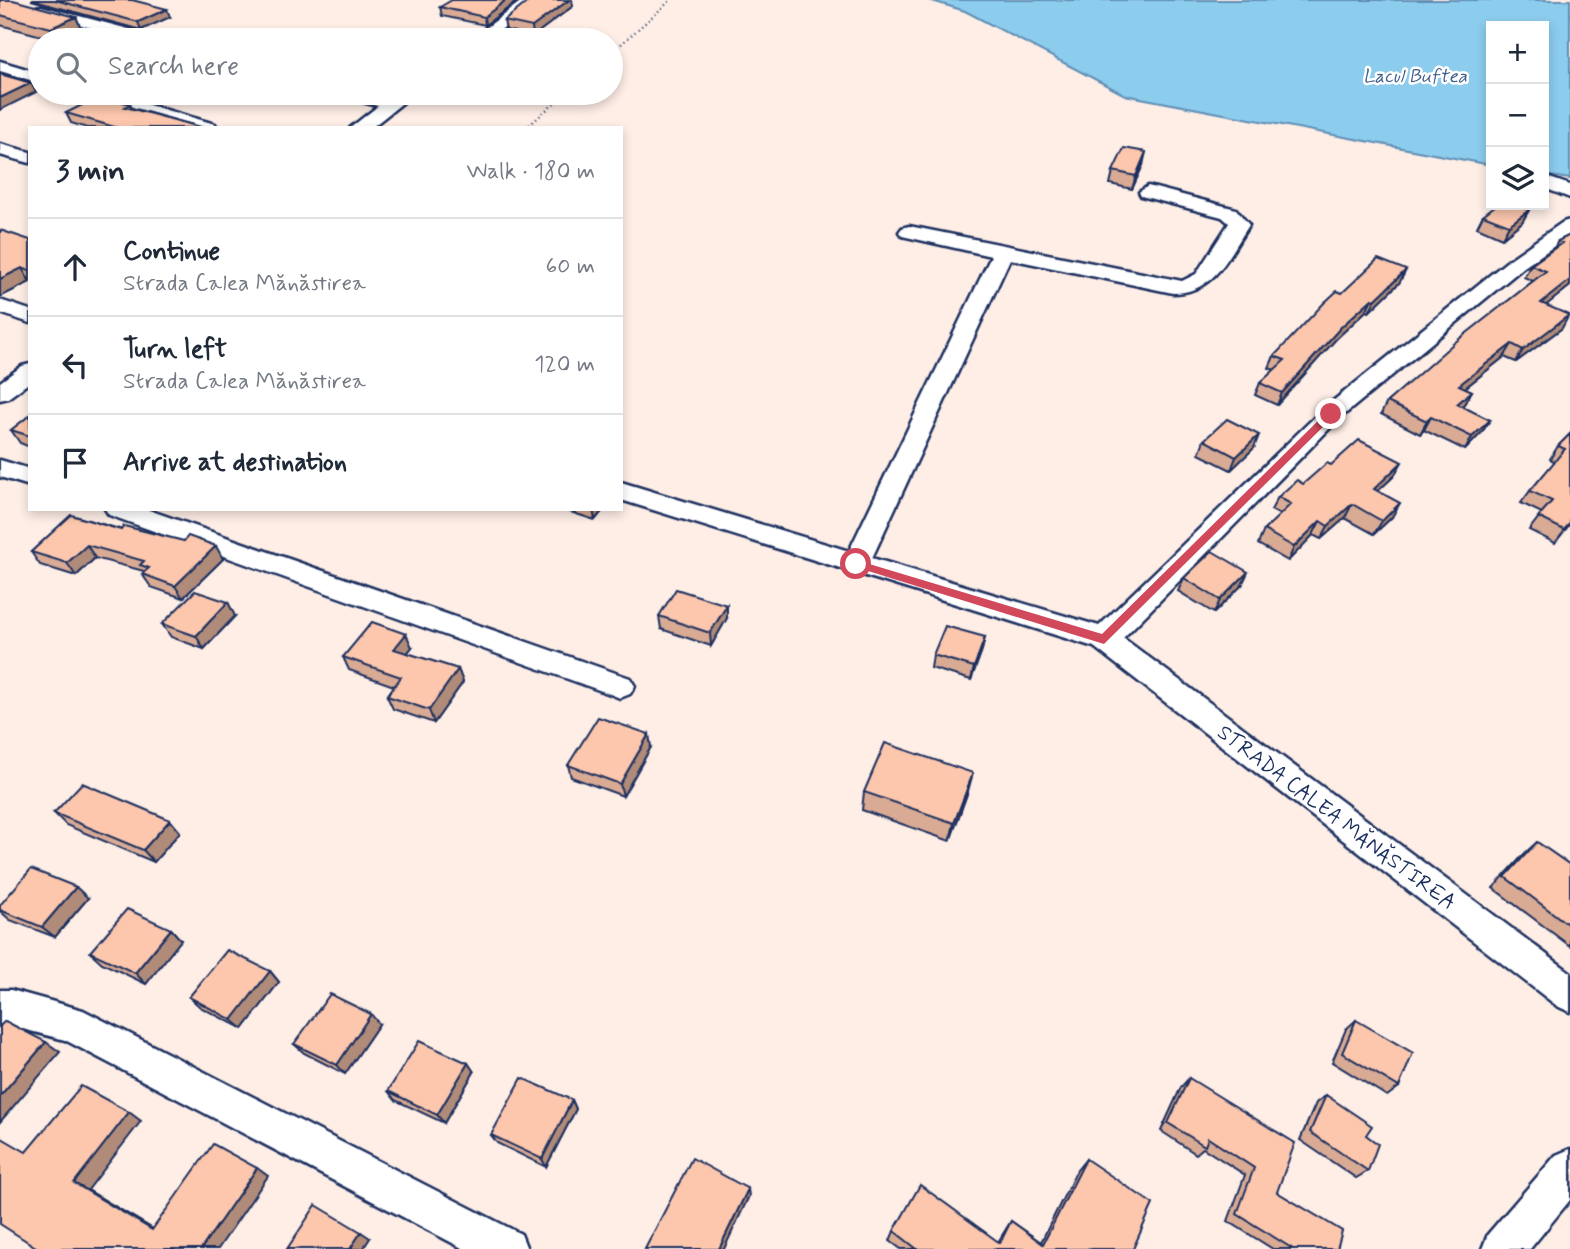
<!DOCTYPE html>
<meta charset="utf-8">
<style>
:root{--surface:#fff;--page:#f6f6f7;--text:#1f2937;--muted:#747a83;--line:#e0e1e3}
body{margin:0;font-family:Mynerve,sans-serif;background:var(--page);color:var(--text)}
.controls{position:absolute;right:21px;top:21px;display:grid;overflow:hidden;border-radius:0px;box-shadow:0 4px 10px #0003}
.controls button{width:63px;height:63px;display:grid;place-items:center;padding:0;border:0;border-bottom:2px solid var(--line);background:var(--surface);color:var(--text);font:35px sans-serif}
.stop{position:absolute;width:21px;height:21px;margin:-16px;border:5px solid #d1495b;border-radius:50%;background:#fff}
.stop.end{background:#d1495b;border-color:#fff;box-shadow:0 2px 7px #0008}
.list{margin:0;padding:0;list-style:none}
h2{display:flex;justify-content:space-between;align-items:center;height:91px;margin:0;padding:0 28px;font-size:30px}
h2 small{font-size:23px;font-weight:400;color:var(--muted)}
.list li{display:grid;grid-template-columns:46px 1fr auto;gap:21px;align-items:center;box-sizing:border-box;height:98px;padding:0 28px;border-top:2px solid var(--line)}
.list b{display:block;font-size:26px;white-space:nowrap}
.list p{margin:0;font-size:23px;white-space:nowrap;color:var(--muted)}
.list em{font-size:23px;font-style:normal;color:var(--muted)}
.icon{flex:none;width:38px;height:38px;fill:none;stroke:currentColor;stroke-width:2;stroke-linecap:round;stroke-linejoin:round}
.map{position:relative;flex:none;width:1570px;height:1249px;overflow:hidden}
.search{position:absolute;background:var(--surface);box-shadow:0 4px 10px #0003;left:28px;top:28px;width:595px;height:77px;display:flex;align-items:center;gap:18px;box-sizing:border-box;padding:0 24px;border-radius:38px;color:var(--muted);font-size:26px}
.panel{position:absolute;background:var(--surface);box-shadow:0 4px 10px #0003;left:28px;top:126px;width:595px;height:385px;border-radius:0px}
.map>svg:first-child{display:block}
</style>
<div class="map">
<svg width="1570" height="1249" viewBox="0 0 1570 1249">
<rect width="100%" height="100%" fill="#feeee6"/>
<filter id="ink" filterUnits="userSpaceOnUse"><feTurbulence type="fractalNoise" baseFrequency=".0143" numOctaves="2"/><feDisplacementMap in="SourceGraphic" scale="14" xChannelSelector="R" yChannelSelector="G"/><feConvolveMatrix kernelMatrix="1 2 1 2 8 2 1 2 1" color-interpolation-filters="sRGB"/></filter>
<g filter="url(#ink)">
<polygon fill="#8ccced" stroke="#5f8db4" stroke-width="2" points="929,0 1570,0 1570,179 1544,175 1544,26 1491,26 1491,165 1125,95 965,11"/>
<g fill="none" stroke-linecap="round" stroke-linejoin="round">
<g stroke="#1b2f5e" stroke-width="5">
<g id="minor">
<polygon points="523,0 539,0 488,40 470,40"/>
<polygon points="41,6 159,37 161,40 136,40 36,13 34,10 36,7"/>
<polygon points="0,61 40,73 40,83 0,71"/>
<polygon points="341,93 368,93 389,98 397,93 415,93 371,128 350,128 378,106 343,97"/>
<polygon points="121,97 215,124 218,128 190,128 115,106 113,102 115,98"/>
<polygon points="0,144 30,152 30,163 0,155"/>
<polygon points="1544,176 1570,185 1570,198 1544,188"/>
<path d="M 1148,186 L 1236,209 L 1249,225 C 1228,256 1215,293 1173,293 L 1010,259 L 872,558 L 1099,626 L 1323,409 L 1510,259 L 1563,222 L 1570,220 L 1570,235 L 1524,267 L 1339,419 L 1123,638 L 1570,972 L 1570,1012 L 1557,1006 L 1094,647 L 621,500 L 621,482 L 849,551 L 991,256 L 902,236 L 899,232 L 902,228 L 909,226 L 1182,281 L 1196,274 L 1229,223 L 1222,217 L 1141,196 L 1139,192 Z"/>
<polygon points="0,300 30,310 30,323 0,313"/>
<polygon points="30,364 30,382 8,398 0,400 0,382 22,366"/>
<polygon points="0,460 30,469 30,486 0,477"/>
<polygon points="105,509 146,509 630,678 635,686 630,694 620,698 610,694 109,515"/>
<polygon points="0,990 11,990 83,1010 521,1234 527,1249 464,1249 65,1040 11,1026 0,1026"/>
<polygon points="1570,1149 1570,1200 1530,1249 1482,1249 1488,1234 1556,1155"/>
</g>
</g>
<g stroke="#1b2f5e" stroke-width="2.5" stroke-dasharray="1 3.5" stroke-linecap="butt">
<polyline points="611,53 671,0"/>
<polyline points="526,128 566,93"/>
</g>
<use href="#minor" fill="#fff" fill-rule="evenodd"/>
</g>
<g fill="#d9ab95" stroke="#1b2f5e" stroke-width="2">
<polygon points="0,0 76,17 81,28 57,40 0,25"/>
<polygon points="31,0 132,0 170,17 141,30"/>
<polygon points="519,0 485,25 442,16 440,7"/>
<polygon points="573,6 533,36 506,30 504,21"/>
<polygon points="124,93 175,93 154,104 126,96"/>
<polygon points="109,98 130,104 132,108 204,128 87,128 71,123 66,113"/>
<polygon points="1143,165 1132,189 1110,184 1113,171"/>
<polygon points="1529,210 1522,222 1502,238 1477,227 1483,215"/>
<polygon points="1570,235 1570,286 1546,305 1562,328 1516,362 1504,357 1465,388 1472,391 1464,404 1461,406 1490,420 1482,432 1465,450 1424,430 1420,434 1381,414 1387,402 1533,281 1524,277 1531,265 1553,250 1558,241"/>
<polygon points="30,240 30,282 0,297"/>
<polygon points="1400,282 1369,312 1366,311 1336,339 1277,405 1255,395 1260,383 1275,370 1269,368 1274,356"/>
<polygon points="30,415 30,447 20,443 11,430"/>
<polygon points="1570,434 1570,524 1555,543 1529,530 1542,513 1521,503 1530,491 1555,462 1550,459 1558,446"/>
<polygon points="1204,440 1254,448 1231,470 1199,454"/>
<polygon points="1331,465 1394,476 1378,491 1392,517 1374,534 1345,518 1321,539 1313,535 1288,561 1258,544 1264,530 1280,515 1271,510 1278,497 1303,484"/>
<polygon points="561,509 604,509 595,520"/>
<polygon points="71,515 223,559 183,598 151,587 142,574 144,572 144,571 95,558 76,576 40,565 31,552"/>
<polygon points="1184,578 1242,585 1214,613 1178,591"/>
<polygon points="235,616 204,649 171,637 162,624"/>
<polygon points="659,616 727,618 711,646 661,629"/>
<polygon points="985,637 982,650 971,680 931,668 933,655"/>
<polygon points="412,647 407,653 458,669 463,682 434,723 393,709 387,696 394,686 349,670 343,657"/>
<polygon points="651,747 623,796 571,777 568,765"/>
<polygon points="968,791 950,841 862,810 864,792"/>
<polygon points="54,813 170,820 180,832 154,862 66,825"/>
<polygon points="1537,842 1570,865 1570,946 1493,888 1525,853"/>
<polygon points="88,898 55,937 10,920 0,911 0,905"/>
<polygon points="171,929 181,940 146,984 102,963 90,952"/>
<polygon points="270,971 279,982 243,1029 200,1007 189,997"/>
<polygon points="1356,1020 1399,1087 1387,1096 1332,1062 1346,1029"/>
<polygon points="379,1024 345,1074 304,1053 294,1044"/>
<polygon points="468,1063 474,1072 444,1123 395,1100 388,1091"/>
<polygon points="1189,1078 1277,1192 1337,1249 1273,1249 1228,1221 1245,1175 1203,1148 1196,1154 1161,1131 1181,1087"/>
<polygon points="1326,1095 1366,1135 1368,1171 1356,1178 1300,1140 1316,1103"/>
<polygon points="572,1100 576,1109 546,1167 497,1143 491,1135"/>
<polygon points="1086,1159 1133,1249 901,1249 890,1241 894,1231 998,1242 1011,1221 1041,1242 1077,1170"/>
</g>
<g fill="#b08b79" stroke="#1b2f5e" stroke-width="2">
<polygon points="506,0 519,0 485,25 484,17"/>
<polygon points="569,0 572,0 573,6 533,36 532,27"/>
<polygon points="167,9 170,17 141,30 138,22"/>
<polygon points="76,17 81,28 57,40 51,28"/>
<polygon points="31,83 36,92 0,110 0,98"/>
<polygon points="150,93 175,93 154,104"/>
<polygon points="1146,152 1143,165 1132,189 1136,176"/>
<polygon points="1529,210 1522,222 1502,238 1509,225"/>
<polygon points="22,268 30,282 0,297 0,279"/>
<polygon points="1406,270 1400,282 1369,312 1375,300"/>
<polygon points="1570,280 1570,286 1534,315 1541,303"/>
<polygon points="1372,299 1366,311 1336,339 1277,405 1282,393 1341,327"/>
<polygon points="1569,315 1562,328 1516,362 1523,350"/>
<polygon points="1512,344 1504,357 1452,398 1459,385"/>
<polygon points="1472,391 1464,404 1450,416 1457,404"/>
<polygon points="1431,417 1424,430 1420,434 1427,421"/>
<polygon points="1490,420 1482,432 1465,450 1472,437"/>
<polygon points="1259,435 1254,448 1231,470 1236,457"/>
<polygon points="1402,462 1394,476 1366,502 1374,489"/>
<polygon points="1400,503 1392,517 1374,534 1382,521"/>
<polygon points="1352,504 1345,518 1321,539 1328,526"/>
<polygon points="593,509 604,509 595,520"/>
<polygon points="1320,521 1313,535 1288,561 1294,547"/>
<polygon points="87,545 95,558 76,576 67,563"/>
<polygon points="216,546 223,559 183,598 175,586"/>
<polygon points="1248,572 1242,585 1214,613 1220,600"/>
<polygon points="228,602 235,616 204,649 196,636"/>
<polygon points="727,605 727,618 711,646 710,633"/>
<polygon points="406,634 412,647 400,662 394,649"/>
<polygon points="985,637 982,650 971,680 974,667"/>
<polygon points="458,669 463,682 434,723 429,710"/>
<polygon points="649,734 651,747 623,796 620,784"/>
<polygon points="973,773 968,791 950,841 954,823"/>
<polygon points="170,820 180,832 154,862 143,850"/>
<polygon points="76,887 88,898 55,937 42,927"/>
<polygon points="171,929 181,940 146,984 135,973"/>
<polygon points="270,971 279,982 243,1029 232,1020"/>
<polygon points="371,1014 379,1024 345,1074 337,1065"/>
<polygon points="46,1042 60,1052 0,1122 0,1096"/>
<polygon points="468,1063 474,1072 444,1123 437,1115"/>
<polygon points="572,1100 576,1109 546,1167 542,1159"/>
<polygon points="129,1112 141,1121 88,1190 165,1236 74,1183"/>
<polygon points="257,1168 268,1176 218,1249 201,1249"/>
<polygon points="748,1189 749,1196 724,1249 719,1249"/>
<polygon points="361,1232 370,1238 363,1249 350,1249"/>
</g>
<g fill="#fcc7ad" stroke="#1b2f5e" stroke-width="2">
<polygon points="0,0 13,0 76,17 51,28 0,15"/>
<polygon points="55,0 132,0 167,9 138,22"/>
<polygon points="452,0 506,0 484,17 440,7"/>
<polygon points="530,0 569,0 532,27 504,21"/>
<polygon points="0,74 31,83 0,98"/>
<polygon points="106,93 109,98 130,104 125,107 204,128 118,128 66,113"/>
<polygon points="1124,148 1146,152 1136,176 1113,171"/>
<polygon points="1496,205 1516,205 1529,210 1509,225 1483,215"/>
<polygon points="0,230 30,240 30,271 22,268 0,279"/>
<polygon points="1570,235 1570,280 1541,303 1569,315 1523,350 1512,344 1459,385 1472,391 1457,404 1490,420 1472,437 1431,417 1427,421 1387,402 1454,343 1546,271 1531,265 1562,243 1558,241"/>
<polygon points="1378,259 1406,270 1375,300 1372,299 1341,327 1282,393 1260,383 1285,360 1274,356 1324,303 1337,291 1342,293"/>
<polygon points="30,415 30,436 11,430"/>
<polygon points="1227,419 1259,435 1236,457 1204,440"/>
<polygon points="1570,434 1570,523 1564,530 1538,517 1552,501 1530,491 1565,449 1558,446"/>
<polygon points="1359,440 1402,462 1374,489 1400,503 1382,521 1352,504 1328,526 1320,521 1294,547 1264,530 1291,504 1278,497 1297,480 1303,484 1327,463 1331,465"/>
<polygon points="71,515 121,530 124,526 184,541 188,536 216,546 175,586 142,574 149,568 140,565 144,561 87,545 67,563 31,552"/>
<polygon points="1212,551 1248,572 1220,600 1184,578"/>
<polygon points="676,589 727,605 710,633 659,616"/>
<polygon points="195,591 228,602 196,636 162,624"/>
<polygon points="372,622 406,634 394,649 458,669 429,710 387,696 401,677 343,657"/>
<polygon points="945,626 985,637 974,667 933,655"/>
<polygon points="598,717 649,734 620,784 568,765"/>
<polygon points="885,743 973,773 954,823 864,792"/>
<polygon points="82,783 170,820 143,850 54,813"/>
<polygon points="1537,842 1570,865 1570,926 1505,877"/>
<polygon points="31,869 76,887 42,927 0,910 0,905"/>
<polygon points="127,909 171,929 135,973 90,952"/>
<polygon points="227,950 270,971 232,1020 189,997"/>
<polygon points="330,994 371,1014 337,1065 294,1044"/>
<polygon points="1356,1020 1413,1053 1399,1087 1342,1053"/>
<polygon points="5,1021 46,1042 0,1096 0,1026"/>
<polygon points="419,1041 468,1063 437,1115 388,1091"/>
<polygon points="522,1078 572,1100 542,1159 491,1135"/>
<polygon points="1189,1078 1295,1143 1277,1192 1342,1231 1337,1249 1293,1249 1237,1214 1254,1168 1208,1138 1205,1146 1168,1123"/>
<polygon points="81,1086 129,1112 74,1183 152,1230 213,1144 257,1168 201,1249 39,1249 0,1224 0,1137 26,1152"/>
<polygon points="1326,1095 1372,1126 1366,1135 1378,1144 1368,1171 1310,1132"/>
<polygon points="692,1158 748,1189 719,1249 645,1249"/>
<polygon points="1086,1159 1153,1204 1133,1249 917,1249 894,1231 920,1185 1000,1243 1011,1221 1043,1244"/>
<polygon points="316,1205 361,1232 350,1249 287,1249"/>
</g>
</g>
<polygon fill="#d1495b" points="1327,412 1336,414 1104,644 852,566 851,564 856,560 1102,634"/>
<g text-anchor="middle" stroke-width="5" stroke-linejoin="round" paint-order="stroke">
<g font-size="19" font-style="italic" fill="#3d5e89" stroke="#fff">
<text x="1415" y="82">Lacul Buftea</text>
</g>
<g font-size="21" fill="#1b2f5e" stroke="#fff">
<text transform="translate(1337 817) rotate(37)" y="7">STRADA CALEA MĂNĂSTIREA</text>
</g>
</g>
</svg>
<div class="controls">
<button>+</button>
<button>−</button>
<button><svg class="icon" aria-label="layers" viewBox="0 0 24 24"><path d="M12 4l9 5-9 5-9-5zM3 14l9 5 9-5"/></svg></button>
</div>
<div class="stop" style="left:856px;top:564px"></div>
<div class="stop end" style="left:1331px;top:414px"></div>
<div class="search"><svg class="icon" aria-label="search" viewBox="0 0 24 24"><circle cx="10" cy="10" r="6"/><path d="M15 15l6 6"/></svg>Search here</div>
<section class="panel">
<h2>3 min<small>Walk · 180 m</small></h2>
<ul class="list">
<li><svg class="icon" aria-label="ahead" viewBox="0 0 24 24"><path d="M12 20V5M6 11l6-6 6 6"/></svg><div><b>Continue</b><p>Strada Calea Mănăstirea</p></div><em>60 m</em></li>
<li><svg class="icon" aria-label="left" viewBox="0 0 24 24"><path d="M17 20v-9H6M10 6l-5 5 5 5"/></svg><div><b>Turn left</b><p>Strada Calea Mănăstirea</p></div><em>120 m</em></li>
<li><svg class="icon" aria-label="arrive" viewBox="0 0 24 24"><path d="M6 21V4h12l-3 4 3 4H6"/></svg><div><b>Arrive at destination</b></div></li>
</ul>
</section>
</div>
